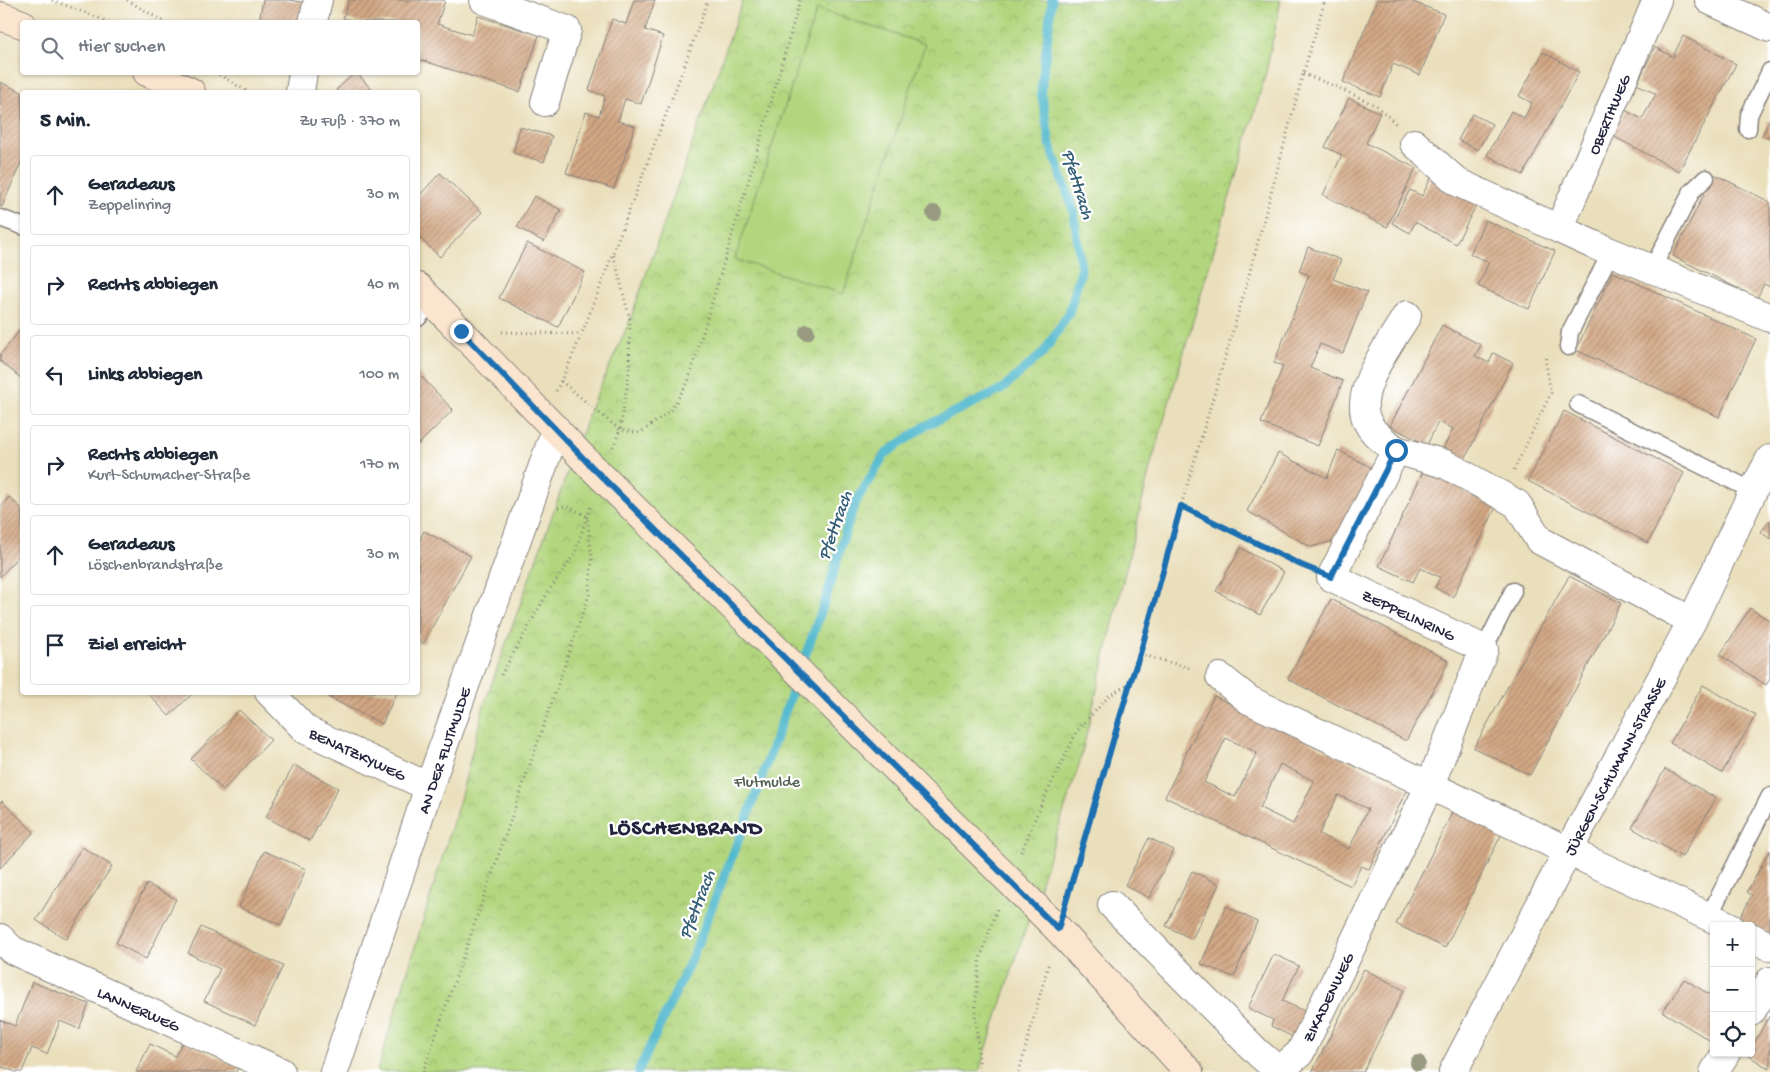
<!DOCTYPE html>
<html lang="de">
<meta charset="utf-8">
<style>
:root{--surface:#fff;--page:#f2f2f3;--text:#1f2937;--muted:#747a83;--line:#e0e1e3}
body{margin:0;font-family:"Gochi Hand",sans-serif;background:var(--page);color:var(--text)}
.controls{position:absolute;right:15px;bottom:15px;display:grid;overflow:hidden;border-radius:5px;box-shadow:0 1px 4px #0004}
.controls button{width:45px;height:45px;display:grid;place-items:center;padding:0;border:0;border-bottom:1px solid var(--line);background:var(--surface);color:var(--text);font:25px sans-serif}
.stop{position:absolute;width:15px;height:15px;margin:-11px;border:4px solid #1f6fb2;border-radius:50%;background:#fff}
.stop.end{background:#1f6fb2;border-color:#fff;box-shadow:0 1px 5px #0008}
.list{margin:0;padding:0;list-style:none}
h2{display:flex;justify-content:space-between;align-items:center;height:65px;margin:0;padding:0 20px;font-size:21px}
h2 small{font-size:16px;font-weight:400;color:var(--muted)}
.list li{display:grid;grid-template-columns:32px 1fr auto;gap:15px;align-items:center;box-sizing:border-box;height:80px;margin:0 10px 10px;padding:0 10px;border:1px solid var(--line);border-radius:5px}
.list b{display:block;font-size:19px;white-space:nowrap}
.list p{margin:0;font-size:16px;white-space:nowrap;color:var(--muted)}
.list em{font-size:16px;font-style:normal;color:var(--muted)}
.icon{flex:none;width:28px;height:28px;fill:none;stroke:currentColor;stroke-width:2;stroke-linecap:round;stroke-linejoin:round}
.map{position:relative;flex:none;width:1770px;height:1072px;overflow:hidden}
.search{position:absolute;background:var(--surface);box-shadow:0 1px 4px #0004;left:20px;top:20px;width:400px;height:55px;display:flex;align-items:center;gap:12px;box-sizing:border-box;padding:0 18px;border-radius:5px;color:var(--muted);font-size:19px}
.panel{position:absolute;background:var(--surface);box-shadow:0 1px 4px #0004;left:20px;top:90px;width:400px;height:605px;border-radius:5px}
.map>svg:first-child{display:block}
</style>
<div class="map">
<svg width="1770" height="1072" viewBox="0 0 1770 1072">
<defs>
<pattern id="park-crowns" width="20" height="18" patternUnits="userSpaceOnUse" patternTransform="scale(1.25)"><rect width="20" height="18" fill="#b2d67e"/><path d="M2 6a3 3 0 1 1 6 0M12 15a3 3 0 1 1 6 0" fill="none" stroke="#99b76e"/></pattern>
<pattern id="building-hatch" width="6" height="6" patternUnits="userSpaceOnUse" patternTransform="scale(1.25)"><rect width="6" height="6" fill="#d3a985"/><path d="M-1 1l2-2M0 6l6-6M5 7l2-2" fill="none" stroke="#ab896e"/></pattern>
</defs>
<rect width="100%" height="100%" fill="#fff"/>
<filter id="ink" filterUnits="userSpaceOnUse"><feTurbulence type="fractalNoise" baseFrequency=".02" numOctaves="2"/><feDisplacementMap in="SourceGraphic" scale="10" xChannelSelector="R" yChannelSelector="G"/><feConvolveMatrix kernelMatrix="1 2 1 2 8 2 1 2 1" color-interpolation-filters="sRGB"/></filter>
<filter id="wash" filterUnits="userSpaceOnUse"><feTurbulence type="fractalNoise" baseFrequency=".0096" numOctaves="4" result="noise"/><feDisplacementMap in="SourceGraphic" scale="20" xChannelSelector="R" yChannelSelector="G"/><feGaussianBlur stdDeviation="1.12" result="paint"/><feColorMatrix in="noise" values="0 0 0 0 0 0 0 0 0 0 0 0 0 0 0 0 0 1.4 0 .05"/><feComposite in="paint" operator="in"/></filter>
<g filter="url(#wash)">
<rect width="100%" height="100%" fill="#eadfbb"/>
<polygon fill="url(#park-crowns)" stroke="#6a7c5c" points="743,0 1281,0 1266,73 1151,464 1079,765 979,1072 377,1072 460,799 484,705 591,407 630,320"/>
<polygon fill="#b2d67e" stroke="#6a7c5c" points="817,9 925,44 843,294 735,259"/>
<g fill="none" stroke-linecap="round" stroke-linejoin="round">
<polyline stroke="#4fb8cd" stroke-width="9" points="638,1072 691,960 746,821 827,595 844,536 855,503 885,454 925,426 1001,390 1044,352 1069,313 1081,270 1074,212 1050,144 1041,91 1052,0"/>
</g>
<g id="blocks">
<g fill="url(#building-hatch)" fill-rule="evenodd">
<polygon points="263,0 290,0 306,3 302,22 259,22"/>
<polygon points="349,0 442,0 445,1 437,24 472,35 478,16 539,35 520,92 418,59 418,22 357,22 343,18"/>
<polygon points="634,0 655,0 645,30 663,36 641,104 625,99 621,112 618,121 635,126 614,189 566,173 586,112 599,116 605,96 589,90 612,19 626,24"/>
<polygon points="1377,0 1408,0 1444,14 1420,75 1393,64 1380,97 1343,82"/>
<polygon points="1683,36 1736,64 1679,171 1611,135 1625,110 1642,119 1656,94 1637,84 1655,47 1673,57"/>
<polygon points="1543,52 1579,72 1523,175 1487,155 1511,111 1524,118 1532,103 1519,96"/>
<polygon points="356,72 374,92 338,92 336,90"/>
<polygon points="0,82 22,92 22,160 2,207 0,206"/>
<polygon points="1349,98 1380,113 1366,143 1416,168 1387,227 1323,195 1342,155 1325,147"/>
<polygon points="1472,114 1492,124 1478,150 1458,140"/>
<polygon points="1770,118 1770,139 1762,136"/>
<polygon points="520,127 552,136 544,162 513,153"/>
<polygon points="440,173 482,212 440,257 418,236 418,197"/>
<polygon points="1714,174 1770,202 1770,287 1764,284 1757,298 1673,256"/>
<polygon points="1431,178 1478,202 1456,244 1415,222 1410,233 1392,223 1410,190 1422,196"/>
<polygon points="534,196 561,210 544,242 517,227"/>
<polygon points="1485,220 1555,251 1529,309 1478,286 1489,262 1470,254"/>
<polygon points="527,243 585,272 558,327 499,298"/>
<polygon points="1308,247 1341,260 1333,279 1367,292 1343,353 1320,344 1310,368 1343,381 1318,446 1261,423 1283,366 1274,363 1309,275 1299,271"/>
<polygon points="1613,272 1756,339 1719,417 1576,350"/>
<polygon points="1442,325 1481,345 1475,356 1489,363 1493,353 1513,363 1465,459 1443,449 1453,429 1438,422 1427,445 1390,426"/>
<polygon points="22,328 22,379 0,361 0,355"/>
<polygon points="418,373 453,410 418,445"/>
<polygon points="1564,411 1684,473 1648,543 1528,481"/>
<polygon points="1338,450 1372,468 1341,539 1311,547 1247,511 1278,453 1327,478"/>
<polygon points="1429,459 1470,479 1464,492 1496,507 1453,597 1435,588 1440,577 1420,568 1413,582 1379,566"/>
<polygon points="9,497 22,509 22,552 0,577 0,507"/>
<polygon points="1770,520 1770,539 1761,532"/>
<polygon points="424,531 471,556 423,644 418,640 418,544"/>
<polygon points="1241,548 1284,572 1260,615 1216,591"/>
<polygon points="1569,576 1621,603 1530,775 1474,748"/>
<polygon points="1331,599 1449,661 1406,741 1288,679"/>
<polygon points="1750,608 1770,621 1770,679 1766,685 1720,655"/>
<polygon points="1703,685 1756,715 1722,773 1670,743"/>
<polygon points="147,692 194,692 169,716"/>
<polygon points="330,692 397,692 382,724 328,697"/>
<path d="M 1214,696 L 1407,789 L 1369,869 L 1361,866 L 1351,886 L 1165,797 ZM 1226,738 L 1257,753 L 1235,797 L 1204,782 ZM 1280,764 L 1314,781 L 1293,824 L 1260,808 ZM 1338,795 L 1368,809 L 1349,849 L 1319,834 Z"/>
<polygon points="239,710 271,740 223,790 191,759"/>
<polygon points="294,765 338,788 310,841 266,817"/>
<polygon points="1665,769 1716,798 1682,857 1632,828"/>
<polygon points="2,801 34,832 0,868 0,803"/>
<polygon points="1456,805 1504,829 1445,948 1396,924"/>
<polygon points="1149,838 1174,850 1149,898 1125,885"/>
<polygon points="82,847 112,866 66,939 36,920"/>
<polygon points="1770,850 1770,934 1740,918 1752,895 1747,892"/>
<polygon points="264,851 306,869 281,925 239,907"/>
<polygon points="1192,871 1219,884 1192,939 1166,926"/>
<polygon points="147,884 176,899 146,959 116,943"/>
<polygon points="1226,906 1257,922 1234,977 1201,964"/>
<polygon points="201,927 283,966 255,1025 204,1001 220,969 188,953"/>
<polygon points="1274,954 1299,966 1282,1001 1305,1011 1293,1037 1271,1026 1273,1020 1248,1008"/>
<polygon points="1364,969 1404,990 1363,1072 1312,1072"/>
<polygon points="1684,979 1714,997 1714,1037 1711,1041 1663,1012"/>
<polygon points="32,982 89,1004 79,1029 60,1021 47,1054 32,1048 22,1072 16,1072 0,1066 0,1020 15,1026"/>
<polygon points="1770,1015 1770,1069 1747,1055 1748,1053 1751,1053 1751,1048"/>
<polygon points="183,1041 238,1068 236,1072 136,1072 150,1044 175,1056"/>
</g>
</g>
</g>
<g filter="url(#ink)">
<use href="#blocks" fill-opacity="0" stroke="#86807b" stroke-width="1"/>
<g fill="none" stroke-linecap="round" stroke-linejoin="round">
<g stroke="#86807b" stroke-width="19">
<g id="service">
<polyline points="1748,129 1749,115 1770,71"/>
<polyline points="0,218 22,226"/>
<polyline points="1652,269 1692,191 1706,178"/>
<polyline points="418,318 432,302"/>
<polyline points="1568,347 1570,332 1611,252"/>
<polyline points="1578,404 1753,491"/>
<polyline points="1484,649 1513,591"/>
<polyline points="1709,916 1770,796"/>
</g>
</g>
<g stroke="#86807b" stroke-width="30">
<g id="minor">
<polyline points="484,0 567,30 545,102"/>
<polyline points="1657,0 1559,229 1594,245 1770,318"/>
<polyline points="1709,0 1770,28"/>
<polyline points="313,22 318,0"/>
<polyline points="300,92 303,72"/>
<polyline points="1414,143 1457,182 1559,229"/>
<path d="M 1396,450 C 1385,442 1374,435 1368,423 C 1351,393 1391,342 1407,315"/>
<polyline points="1220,677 1249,700 1568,851 1729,926"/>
<polyline points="269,692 306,730 429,787"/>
<polyline points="1112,905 1258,1053 1279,1071 1300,1053 1430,785 1484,649 1331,577 1396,450 1445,464 1517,504 1539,540 1692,621"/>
<polyline points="1751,937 1770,947"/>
<polyline points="0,938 12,950 281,1072"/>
<polyline points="1751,1012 1770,981"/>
<polyline points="334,1072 429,787 556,429"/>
<polyline points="1453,1072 1568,851 1692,621 1753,491 1770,459"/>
<polyline points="1714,1072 1726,1053"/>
</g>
</g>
<g stroke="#86807b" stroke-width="30">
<g id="secondary">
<polyline points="0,16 22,24"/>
<polyline points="147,72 191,92"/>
<polyline points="418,287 586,461"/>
<polyline points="1058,929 1189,1072"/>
</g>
</g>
<g stroke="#86807b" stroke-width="3" stroke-dasharray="1 4" stroke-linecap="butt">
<polyline points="52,0 109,22"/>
<polyline points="127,0 164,22"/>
<polyline points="215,72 248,92"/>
<polyline points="1303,74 1335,86 1377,106 1396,124"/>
<polyline points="502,332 581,334"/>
<polyline points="561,381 620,430 640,433 671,410 688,382 753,166 800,0"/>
<path d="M 556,391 C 582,339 601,283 622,229 C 651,153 681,77 708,0"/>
<polyline points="613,447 620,430 629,373 630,320 613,252"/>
<polyline points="1514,470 1551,393 1546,363 1547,355"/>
<polyline points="1181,506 1305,567"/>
<polyline points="558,508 566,506 587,516"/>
<polyline points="1140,654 1193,669"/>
<polyline points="501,675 548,592 574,555 591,505"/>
<polyline points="1021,852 1042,803 1077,731 1109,696 1130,683"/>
<polyline points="1067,898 1130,683 1140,654 1181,506 1245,290 1303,74 1325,0"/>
<polyline points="423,1072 589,595 592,560 587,516"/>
<polyline points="980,1072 975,1010 980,959 997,909"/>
<polyline points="1019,1072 1049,962"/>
</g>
<use href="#service" stroke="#fff" stroke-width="16"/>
<use href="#minor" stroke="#fff" stroke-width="28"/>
<use href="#secondary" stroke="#fbe5cf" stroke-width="28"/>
<g stroke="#86807b" stroke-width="30" stroke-linecap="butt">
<polyline id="secondary-bridge" points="586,461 1058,929"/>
</g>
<use href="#secondary-bridge" stroke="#fbe5cf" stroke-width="28"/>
</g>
<g fill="#989a81">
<circle cx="934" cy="213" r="8"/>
<circle cx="807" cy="332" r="8"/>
<circle cx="1418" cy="1063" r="8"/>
</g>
</g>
<g fill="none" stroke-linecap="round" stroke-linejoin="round" filter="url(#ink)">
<polyline stroke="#1f6fb2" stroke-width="6" points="461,331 586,461 1058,929 1130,683 1140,654 1181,506 1301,565 1331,577 1396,450"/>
</g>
<g text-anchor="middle" stroke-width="4.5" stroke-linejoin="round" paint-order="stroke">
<g font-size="16" fill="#22223b" stroke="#fff">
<text transform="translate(1608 114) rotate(-67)" y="6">OBERTHWEG</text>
<text transform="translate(1409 614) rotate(25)" y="6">ZEPPELINRING</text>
<text transform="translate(443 750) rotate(-71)" y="6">AN DER FLUTMULDE</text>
<text transform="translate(358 753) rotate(25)" y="6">BENATZKYWEG</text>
<text transform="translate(1614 766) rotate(-62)" y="6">JÜRGEN-SCHUMANN-STRASSE</text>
<text transform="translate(1327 997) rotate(-64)" y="6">ZIKADENWEG</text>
<text transform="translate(139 1008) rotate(24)" y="6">LANNERWEG</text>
</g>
<g font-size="16" fill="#546152" stroke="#fff">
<text x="767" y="786">Flutmulde</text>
</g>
<g font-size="18" font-style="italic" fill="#345e75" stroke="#fff">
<text transform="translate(1079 184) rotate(73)" y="6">Pfettrach</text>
<text transform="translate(834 525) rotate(-70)" y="6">Pfettrach</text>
<text transform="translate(696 904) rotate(-68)" y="6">Pfettrach</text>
</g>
<g font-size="21" font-weight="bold" letter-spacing="1" fill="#22223b" stroke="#fff">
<text x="686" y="834">LÖSCHENBRAND</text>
</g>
</g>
</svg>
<div class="controls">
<button>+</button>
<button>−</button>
<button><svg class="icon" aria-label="locate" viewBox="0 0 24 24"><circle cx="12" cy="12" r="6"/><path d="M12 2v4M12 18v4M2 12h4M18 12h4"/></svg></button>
</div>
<div class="stop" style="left:1396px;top:450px"></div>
<div class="stop end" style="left:461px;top:331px"></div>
<div class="search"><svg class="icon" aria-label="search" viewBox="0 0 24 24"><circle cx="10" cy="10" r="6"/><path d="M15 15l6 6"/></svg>Hier suchen</div>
<section class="panel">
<h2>5 Min.<small>Zu Fuß · 370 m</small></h2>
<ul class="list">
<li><svg class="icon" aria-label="ahead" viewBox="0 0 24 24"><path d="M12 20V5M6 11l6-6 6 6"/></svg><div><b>Geradeaus</b><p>Zeppelinring</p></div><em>30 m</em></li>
<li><svg class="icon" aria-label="right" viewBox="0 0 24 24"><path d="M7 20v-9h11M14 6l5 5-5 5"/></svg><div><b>Rechts abbiegen</b></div><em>40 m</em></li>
<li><svg class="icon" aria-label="left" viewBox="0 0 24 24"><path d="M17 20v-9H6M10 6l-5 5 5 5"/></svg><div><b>Links abbiegen</b></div><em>100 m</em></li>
<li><svg class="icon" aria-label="right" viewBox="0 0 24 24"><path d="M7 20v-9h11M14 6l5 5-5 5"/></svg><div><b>Rechts abbiegen</b><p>Kurt-Schumacher-Straße</p></div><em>170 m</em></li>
<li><svg class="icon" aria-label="ahead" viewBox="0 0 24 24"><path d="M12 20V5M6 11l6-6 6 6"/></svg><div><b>Geradeaus</b><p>Löschenbrandstraße</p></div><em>30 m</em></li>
<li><svg class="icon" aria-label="arrive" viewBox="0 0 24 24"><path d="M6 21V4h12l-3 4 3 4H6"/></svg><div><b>Ziel erreicht</b></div></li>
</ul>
</section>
</div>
